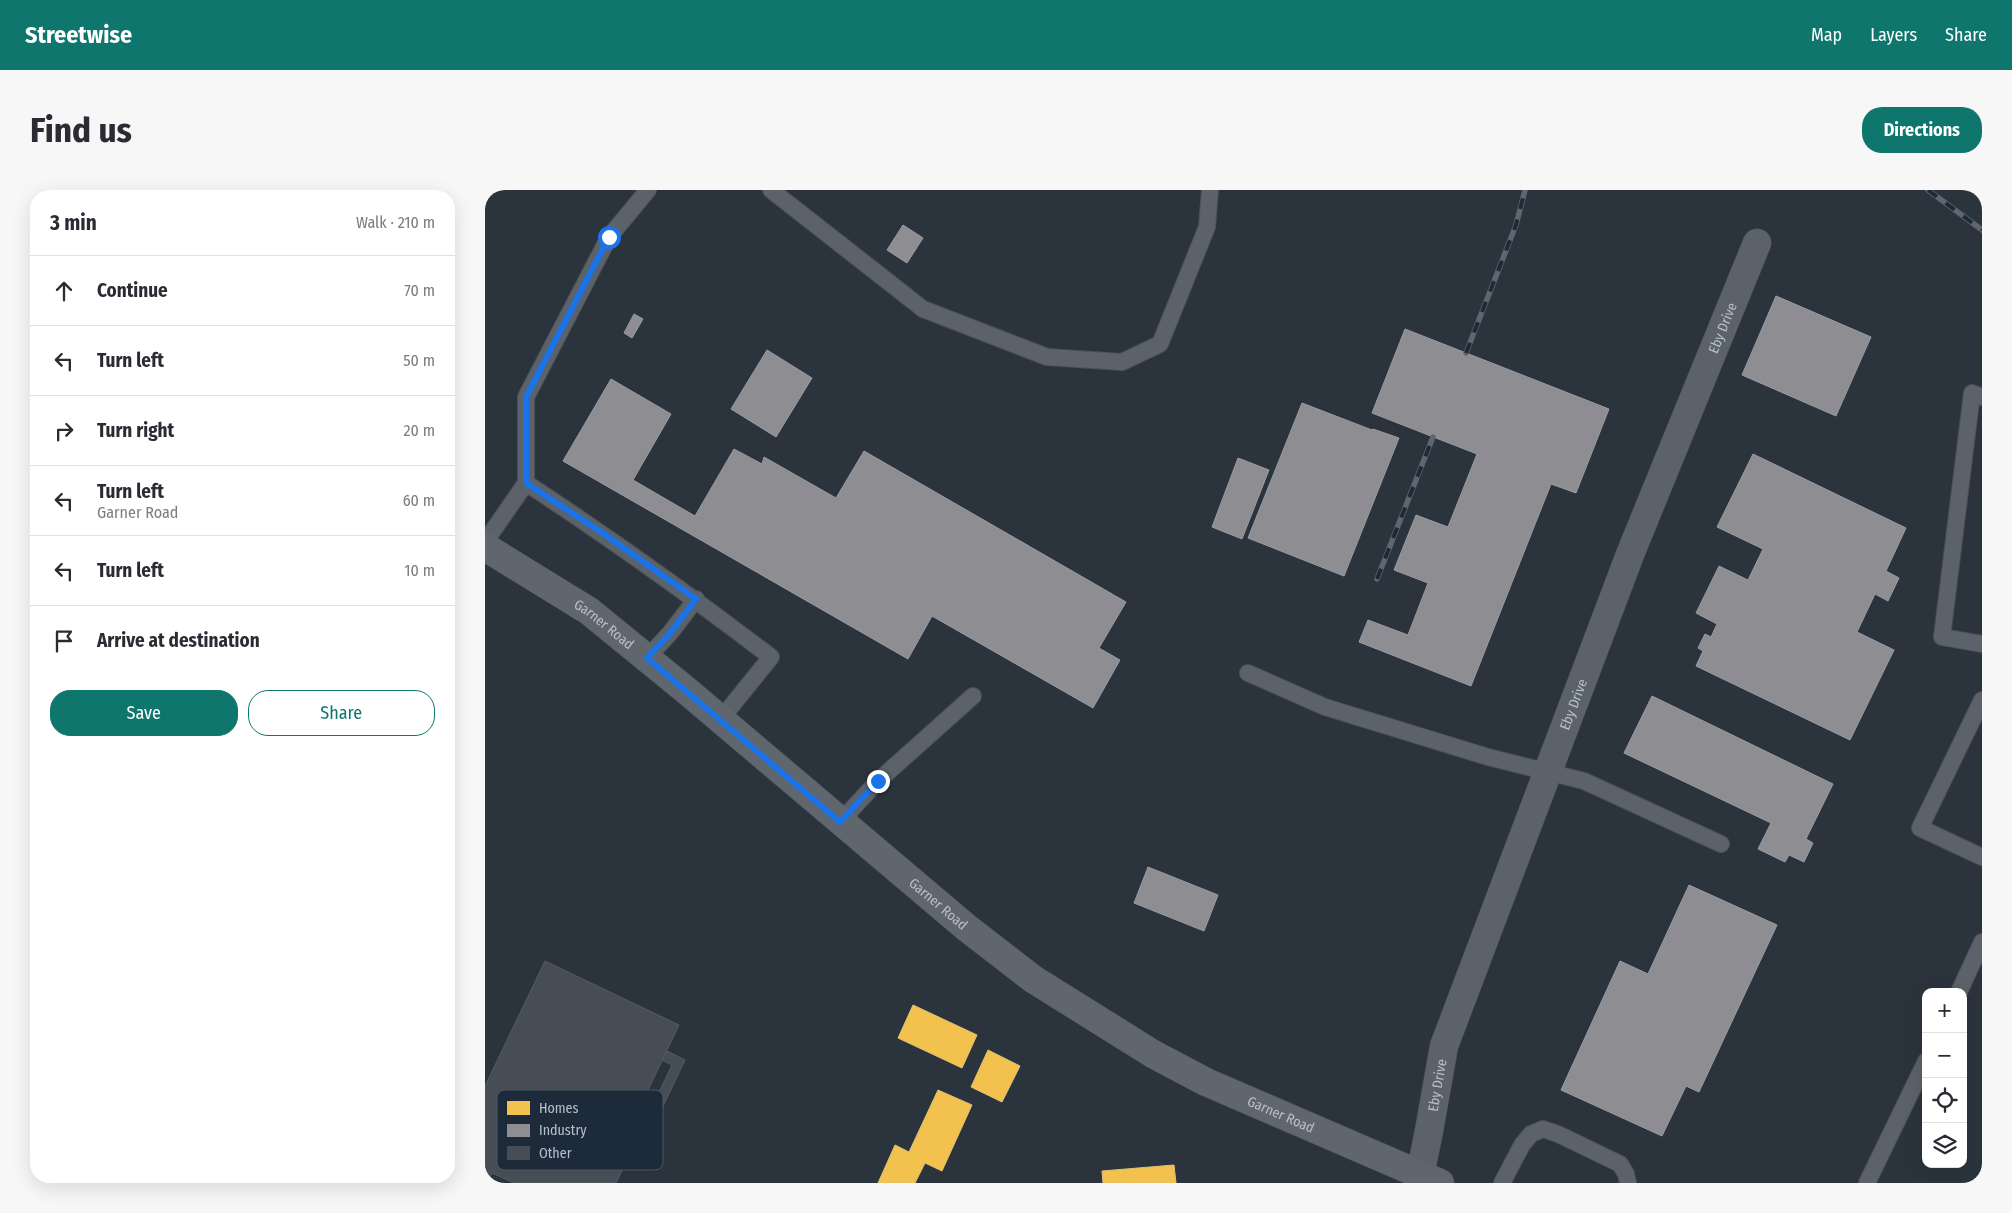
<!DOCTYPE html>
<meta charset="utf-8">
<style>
:root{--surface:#fff;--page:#f7f7f7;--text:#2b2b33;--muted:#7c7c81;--line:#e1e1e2;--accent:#0f766e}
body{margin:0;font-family:"Fira Sans Condensed",sans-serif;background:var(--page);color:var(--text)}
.controls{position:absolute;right:15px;bottom:15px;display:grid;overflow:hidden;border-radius:10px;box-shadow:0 5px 20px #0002}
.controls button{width:45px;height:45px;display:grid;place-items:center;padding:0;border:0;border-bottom:1px solid var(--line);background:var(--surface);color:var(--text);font:25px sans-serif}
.stop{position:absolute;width:15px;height:15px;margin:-11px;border:4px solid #1a73e8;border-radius:50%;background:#fff}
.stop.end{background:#1a73e8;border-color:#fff;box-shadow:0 1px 5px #0008}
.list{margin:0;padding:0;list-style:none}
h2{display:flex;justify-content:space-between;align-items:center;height:65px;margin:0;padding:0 20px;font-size:21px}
h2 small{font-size:16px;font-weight:400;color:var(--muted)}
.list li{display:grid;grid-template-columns:32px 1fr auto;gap:15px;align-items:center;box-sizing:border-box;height:70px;padding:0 20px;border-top:1px solid var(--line)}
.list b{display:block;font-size:19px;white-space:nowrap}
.list p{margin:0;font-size:16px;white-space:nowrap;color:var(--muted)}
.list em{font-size:16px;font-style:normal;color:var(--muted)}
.actions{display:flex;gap:10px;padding:15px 20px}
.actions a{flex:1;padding:11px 0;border:1px solid var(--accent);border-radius:20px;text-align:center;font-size:18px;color:var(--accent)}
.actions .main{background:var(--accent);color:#fff}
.icon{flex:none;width:28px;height:28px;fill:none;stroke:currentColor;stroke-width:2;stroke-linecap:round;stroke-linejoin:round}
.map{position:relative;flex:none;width:1497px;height:993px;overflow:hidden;border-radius:20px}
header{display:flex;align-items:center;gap:30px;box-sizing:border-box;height:70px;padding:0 25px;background:var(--accent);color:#fff}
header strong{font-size:24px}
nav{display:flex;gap:28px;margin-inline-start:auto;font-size:18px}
.intro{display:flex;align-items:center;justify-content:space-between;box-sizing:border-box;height:120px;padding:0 30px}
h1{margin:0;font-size:35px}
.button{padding:12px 22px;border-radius:20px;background:var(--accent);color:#fff;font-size:18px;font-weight:700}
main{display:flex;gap:30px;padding:0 30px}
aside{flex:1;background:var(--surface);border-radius:20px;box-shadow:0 5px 20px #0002}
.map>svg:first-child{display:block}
</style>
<header>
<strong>Streetwise</strong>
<nav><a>Map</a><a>Layers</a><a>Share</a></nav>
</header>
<div class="intro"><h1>Find us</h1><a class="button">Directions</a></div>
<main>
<aside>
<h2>3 min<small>Walk · 210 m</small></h2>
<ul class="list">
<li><svg class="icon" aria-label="ahead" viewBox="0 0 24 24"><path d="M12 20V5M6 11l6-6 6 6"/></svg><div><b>Continue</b></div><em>70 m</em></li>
<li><svg class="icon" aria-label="left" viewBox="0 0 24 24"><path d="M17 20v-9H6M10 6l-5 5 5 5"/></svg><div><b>Turn left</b></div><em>50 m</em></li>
<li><svg class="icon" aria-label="right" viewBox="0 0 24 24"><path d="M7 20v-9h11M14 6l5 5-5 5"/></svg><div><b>Turn right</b></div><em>20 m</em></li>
<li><svg class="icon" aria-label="left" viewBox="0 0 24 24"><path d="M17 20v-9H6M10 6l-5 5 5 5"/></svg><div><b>Turn left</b><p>Garner Road</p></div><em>60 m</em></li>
<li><svg class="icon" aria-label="left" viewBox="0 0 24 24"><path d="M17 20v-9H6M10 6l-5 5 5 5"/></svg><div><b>Turn left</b></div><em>10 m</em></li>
<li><svg class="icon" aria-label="arrive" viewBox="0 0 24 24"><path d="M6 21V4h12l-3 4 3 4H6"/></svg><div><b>Arrive at destination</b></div></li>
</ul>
<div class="actions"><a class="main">Save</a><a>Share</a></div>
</aside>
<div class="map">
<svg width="1497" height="993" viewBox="0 0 1497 993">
<rect width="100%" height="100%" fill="#2b343d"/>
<g fill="#f2c14e" stroke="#e0c174">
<polygon points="428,815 492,845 477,878 413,848"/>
<polygon points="503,860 535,876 517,912 486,897"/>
<polygon points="453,900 487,915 457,981 440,973 430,993 393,993 410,955 424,962"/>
<polygon points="689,975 691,993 618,993 617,981"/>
</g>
<g fill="#8d8d92" stroke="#999ca4">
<polygon points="418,35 438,48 422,73 402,60"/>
<polygon points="1291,106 1386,147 1351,226 1257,185"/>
<polygon points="149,124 158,129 147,148 139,143"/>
<polygon points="920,139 1124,219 1091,303 1066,294 986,496 874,452 883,430 923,445 943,393 909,380 931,325 963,337 992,264 887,223"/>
<polygon points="282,160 327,188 291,247 246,219"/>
<polygon points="126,189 186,224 148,290 210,326 249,259 277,274 279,267 351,308 379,261 641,412 614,458 635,470 608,518 447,426 423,469 78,271"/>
<polygon points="817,213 887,240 888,239 914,248 859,386 763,348"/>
<polygon points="1268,264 1421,338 1401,381 1414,388 1403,411 1390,404 1372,442 1409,460 1365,550 1211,476 1218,461 1213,458 1220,444 1226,447 1232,434 1211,423 1234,376 1263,390 1278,359 1232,337"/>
<polygon points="753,268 784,280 757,349 727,337"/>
<polygon points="1167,506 1348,594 1321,649 1328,653 1319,672 1304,665 1300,672 1273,659 1286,633 1139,563"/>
<polygon points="663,677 733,705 719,741 649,713"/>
<polygon points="1204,695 1292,735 1214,902 1201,896 1177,946 1076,900 1135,771 1163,784"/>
</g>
<g fill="#464d55" stroke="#535b64">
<polygon points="60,771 194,835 152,923 163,928 131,993 29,993 7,983 2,993 0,993 0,896"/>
<polygon points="182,861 200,870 171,931 152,923 159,908 169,913 187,875 177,870"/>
</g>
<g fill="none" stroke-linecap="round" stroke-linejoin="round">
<g stroke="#4a5057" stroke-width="18">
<g id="service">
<polyline points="286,0 438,119 562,167 637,172 675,154 722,37 725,0"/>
<polyline points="1497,207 1487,203 1457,447 1497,454"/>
<polyline points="41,293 41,207 124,47 163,0"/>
<path d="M 0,352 L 41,293 C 125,348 206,406 286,467 L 236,529"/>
<polyline points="162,468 186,442 211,409"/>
<polyline points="763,483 840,517 1003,567 1099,591 1236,654"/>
<polyline points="1497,510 1435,638 1497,667"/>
<polyline points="355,632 393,591 488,506"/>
<polyline points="1474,802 1497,752"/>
<polyline points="1017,993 1037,955 1046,944 1058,939 1073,944 1135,974 1141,984 1143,993"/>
<polyline points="1382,993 1441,871"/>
</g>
</g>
<g stroke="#4a5057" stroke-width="29">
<g id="minor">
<path id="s1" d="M 932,993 L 935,985 L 944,941 L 959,856 L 1146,362 L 1272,53"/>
</g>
</g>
<g stroke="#4a5057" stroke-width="29">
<g id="secondary">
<path id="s2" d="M 0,357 L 104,421 L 202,501 L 482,738 L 548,789 L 668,864 L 721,892 L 955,993"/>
</g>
</g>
<use href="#service" stroke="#5c626a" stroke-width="16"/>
<use href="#minor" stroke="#5c626a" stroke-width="28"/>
<use href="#secondary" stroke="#60666e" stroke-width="28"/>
<g stroke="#60666e" stroke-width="5.5">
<g id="rail">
<polyline points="1443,0 1497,40"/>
<polyline points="981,163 1031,35 1040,0"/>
<polyline points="892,389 948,247"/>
</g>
</g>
<use href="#rail" stroke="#1d2a39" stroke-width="4" stroke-dasharray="11" stroke-linecap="butt"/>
</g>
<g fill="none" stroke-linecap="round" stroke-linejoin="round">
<polyline stroke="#1a73e8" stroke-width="6" points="124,47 41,207 41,293 116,342 211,409 186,442 162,468 355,632 393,591"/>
</g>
<g text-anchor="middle" stroke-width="5" stroke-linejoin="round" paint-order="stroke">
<g font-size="14" fill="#b6c0cd" stroke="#1d2a39">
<text dy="5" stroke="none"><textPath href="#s1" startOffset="910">Eby Drive</textPath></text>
<text dy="5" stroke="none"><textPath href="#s2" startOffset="142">Garner Road</textPath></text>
<text dy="5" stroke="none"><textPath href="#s1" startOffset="505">Eby Drive</textPath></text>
<text dy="5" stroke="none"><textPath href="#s2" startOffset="578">Garner Road</textPath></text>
<text dy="5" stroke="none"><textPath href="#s1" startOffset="100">Eby Drive</textPath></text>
<text dy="5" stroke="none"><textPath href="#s2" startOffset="982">Garner Road</textPath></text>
</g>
</g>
<rect x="12" y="900" width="166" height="80" rx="8" fill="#1d2a39" stroke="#4b5765" stroke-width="1"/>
<rect x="22" y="911" width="23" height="14" fill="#f2c14e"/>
<rect x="22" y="934" width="23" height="13" fill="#8d8d92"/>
<rect x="22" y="956" width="23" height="14" fill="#464d55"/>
<g font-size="14" fill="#b6c0cd">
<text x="54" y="923">Homes</text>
<text x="54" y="945">Industry</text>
<text x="54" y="968">Other</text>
</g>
</svg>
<div class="controls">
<button>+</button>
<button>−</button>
<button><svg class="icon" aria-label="locate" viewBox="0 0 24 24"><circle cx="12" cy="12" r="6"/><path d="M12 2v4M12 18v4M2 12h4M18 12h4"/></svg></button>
<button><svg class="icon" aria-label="layers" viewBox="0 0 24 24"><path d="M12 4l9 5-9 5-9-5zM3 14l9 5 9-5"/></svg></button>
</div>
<div class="stop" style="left:124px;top:47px"></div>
<div class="stop end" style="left:393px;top:591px"></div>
</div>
</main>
